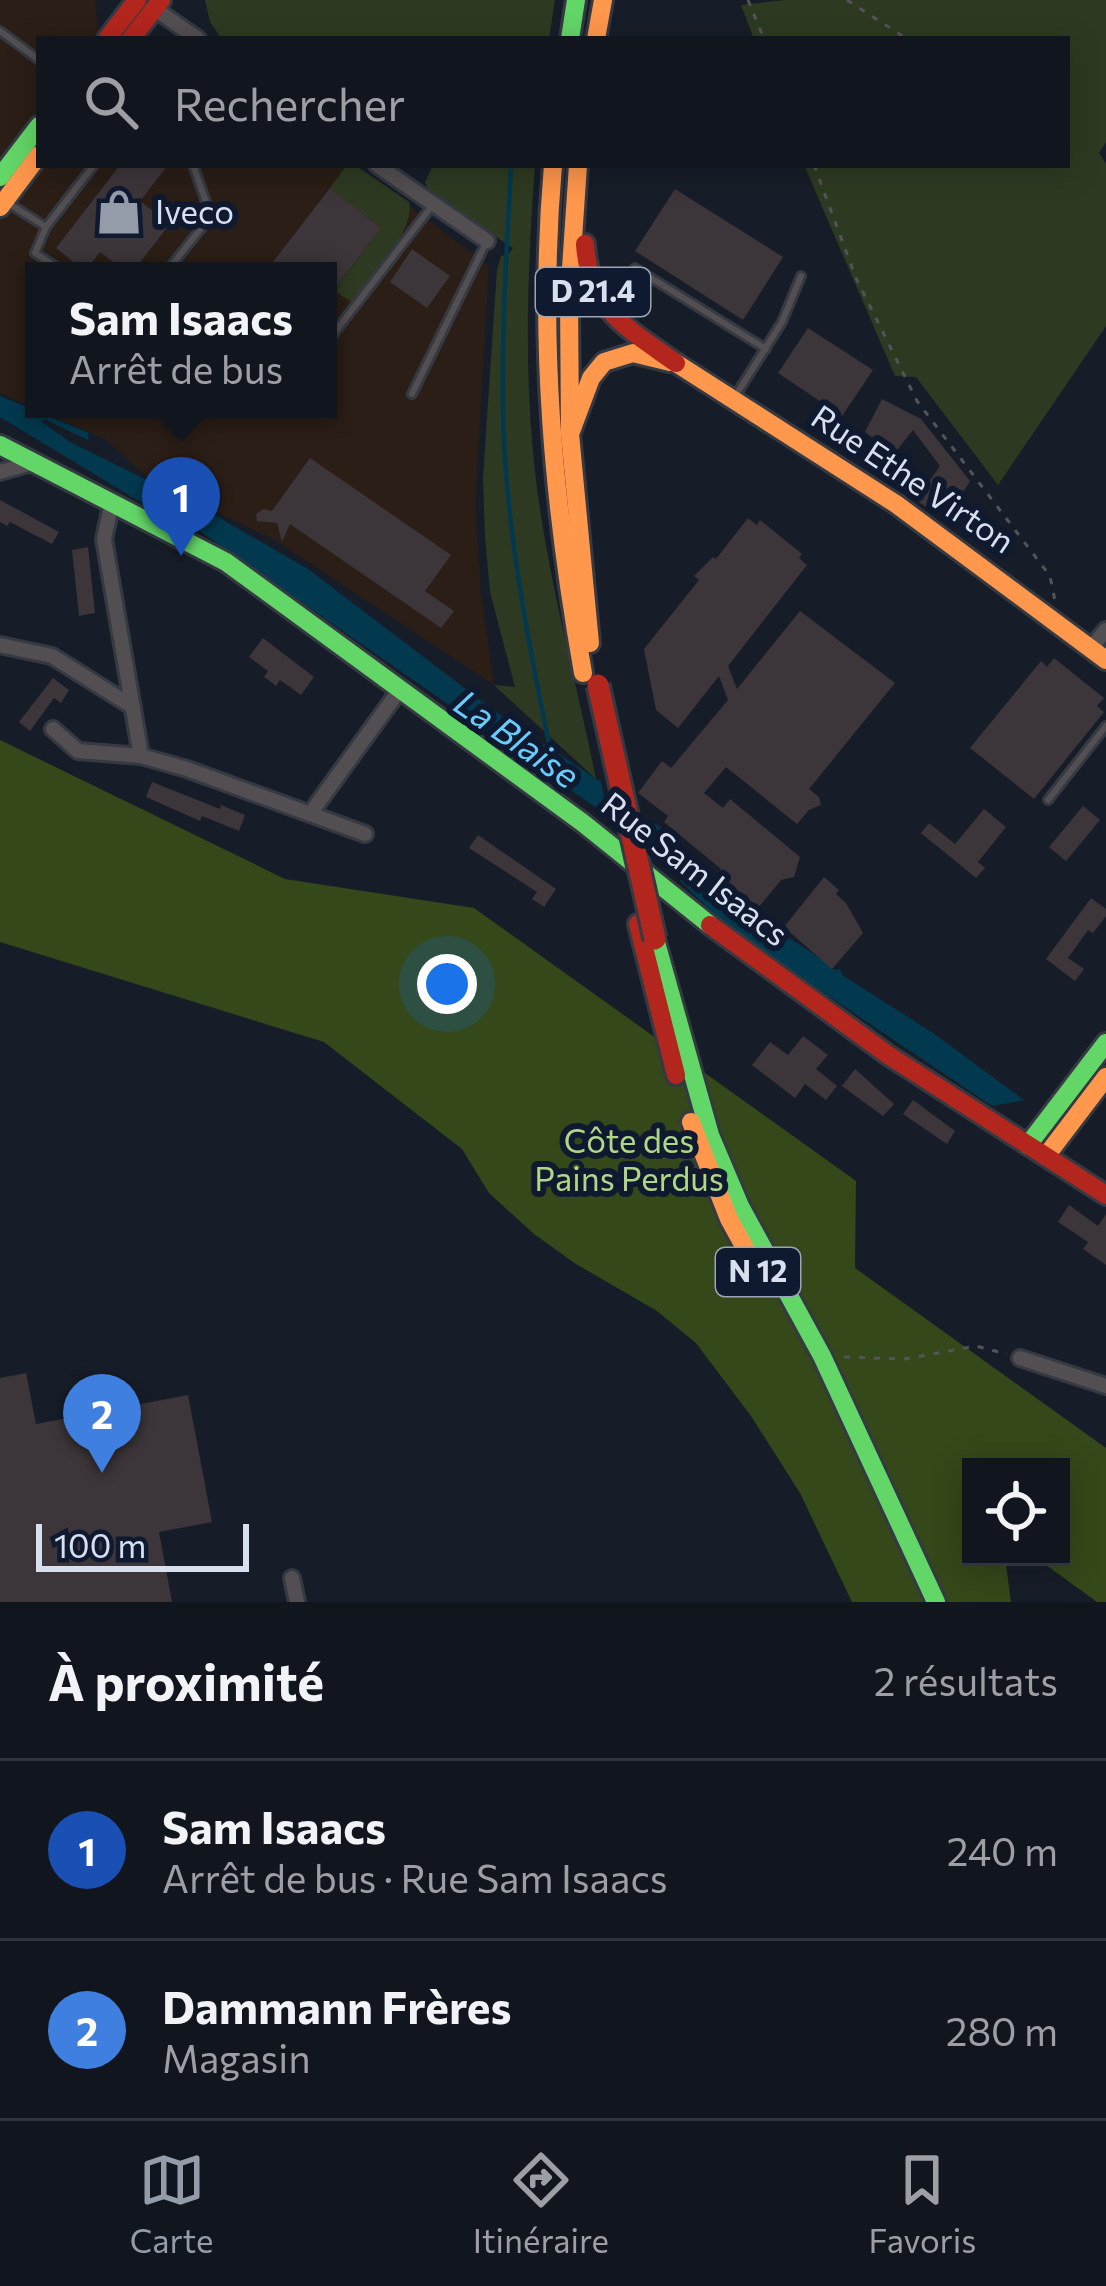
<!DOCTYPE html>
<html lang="fr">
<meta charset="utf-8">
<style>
:root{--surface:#11161e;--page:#1e232b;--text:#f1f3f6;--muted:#9c9fa4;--line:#30353c;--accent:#949caa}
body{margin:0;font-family:Commissioner,sans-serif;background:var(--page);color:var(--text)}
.controls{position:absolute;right:36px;bottom:36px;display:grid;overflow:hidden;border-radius:0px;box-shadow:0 6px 30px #0003}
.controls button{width:108px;height:108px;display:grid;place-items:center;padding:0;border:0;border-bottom:3px solid var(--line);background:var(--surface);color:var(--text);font:60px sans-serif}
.scale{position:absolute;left:36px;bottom:30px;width:213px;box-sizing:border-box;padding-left:12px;border:6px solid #d8e0f0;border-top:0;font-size:33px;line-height:42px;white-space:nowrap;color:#d8e0f0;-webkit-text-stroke:9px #0f1a30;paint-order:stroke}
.you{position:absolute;left:447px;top:984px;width:42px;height:42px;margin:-30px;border:9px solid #fff;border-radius:50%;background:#1a73e8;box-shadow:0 0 0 18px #1a73e833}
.badge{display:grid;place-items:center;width:78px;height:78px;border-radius:50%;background:var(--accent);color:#fff;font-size:39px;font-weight:700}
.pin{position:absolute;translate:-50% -99px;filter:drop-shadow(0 3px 6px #0008)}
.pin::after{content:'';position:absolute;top:63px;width:42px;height:36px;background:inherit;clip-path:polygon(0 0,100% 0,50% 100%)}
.popup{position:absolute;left:25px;top:262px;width:312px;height:156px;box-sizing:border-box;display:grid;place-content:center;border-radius:0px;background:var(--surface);filter:drop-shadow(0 3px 9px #0005);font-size:39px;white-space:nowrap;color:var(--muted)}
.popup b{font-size:45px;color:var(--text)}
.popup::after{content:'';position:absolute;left:50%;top:100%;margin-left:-24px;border:24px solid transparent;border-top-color:var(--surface)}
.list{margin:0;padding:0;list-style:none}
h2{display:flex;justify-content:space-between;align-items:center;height:156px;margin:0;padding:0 48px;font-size:51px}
h2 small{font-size:39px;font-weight:400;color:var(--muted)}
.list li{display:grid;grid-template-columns:78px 1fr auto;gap:36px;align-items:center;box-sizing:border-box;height:180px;padding:0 48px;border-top:3px solid var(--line)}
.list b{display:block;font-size:45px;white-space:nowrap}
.list p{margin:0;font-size:39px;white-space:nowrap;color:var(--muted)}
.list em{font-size:39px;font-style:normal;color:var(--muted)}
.icon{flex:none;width:66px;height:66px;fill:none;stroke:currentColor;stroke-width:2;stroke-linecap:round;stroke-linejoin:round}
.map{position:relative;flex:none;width:1106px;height:1602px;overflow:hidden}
.search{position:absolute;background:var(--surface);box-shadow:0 6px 30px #0003;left:36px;right:36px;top:36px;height:132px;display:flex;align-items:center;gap:30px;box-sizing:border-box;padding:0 42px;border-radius:0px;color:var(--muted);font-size:45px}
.sheet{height:516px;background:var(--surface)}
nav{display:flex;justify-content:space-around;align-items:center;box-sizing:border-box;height:168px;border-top:3px solid var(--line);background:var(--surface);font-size:33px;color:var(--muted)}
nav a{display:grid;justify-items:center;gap:6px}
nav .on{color:var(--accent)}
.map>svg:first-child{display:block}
</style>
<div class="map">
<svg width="1106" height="1602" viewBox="0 0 1106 1602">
<rect width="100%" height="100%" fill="#171d28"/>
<polygon fill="#2a1e16" points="0,0 95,0 98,28 117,39 39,39 39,165 355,165 489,266 475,505 481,592 494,685 275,540 150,480 105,439 36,409 328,409 328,271 34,271 34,408 0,393"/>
<g fill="#2d3a21">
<polygon points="205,0 555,0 549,39 222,39 210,22"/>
<polygon points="785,0 1106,0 1106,142 1099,153 1106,164 1106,326 998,485 916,377 895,376 804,165 1067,165 1067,39 754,39 741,5"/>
<path d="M 347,165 L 355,165 L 409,202 C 416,231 369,278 351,302 L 334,290 L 381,228 L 330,188 Z"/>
<path d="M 433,165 L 535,165 C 528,260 524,356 533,452 C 543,562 574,670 596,779 L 494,685 L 515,687 L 490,592 L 485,537 L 483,477 L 497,270 L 501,256 L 509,254 L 513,248 L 430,193 L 425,182 Z"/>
</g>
<polygon fill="#34481a" points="0,740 285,879 474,908 856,1181 855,1268 1106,1448 1106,1602 1097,1602 1035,1557 1061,1557 1061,1467 971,1467 971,1557 1005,1557 1011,1602 852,1602 800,1493 751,1416 696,1343 657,1311 576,1264 534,1234 489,1193 462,1149 324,1042 0,942"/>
<g fill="#02394f">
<polygon points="0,396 89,433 88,440 44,419 42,422 70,442 197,505 308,569 496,712 601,782 608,816 191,525 185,528 177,524 0,417"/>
<path d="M 634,811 C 647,820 663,827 674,838 C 700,862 717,893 747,913 C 775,931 809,947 834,970 L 840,969 L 842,975 L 933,1033 L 1024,1100 L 992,1106 L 766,954 C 758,943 741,937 729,927 C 699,900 643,849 634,811 Z"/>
</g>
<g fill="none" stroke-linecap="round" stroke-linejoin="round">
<path stroke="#02394f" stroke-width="4.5" d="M 511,169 C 506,261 500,353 504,445 C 510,550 530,651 551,754"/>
</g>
<g fill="#3c3539">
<polygon points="120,165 168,165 140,201 170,224 133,271 125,271 100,252 85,271 56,248"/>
<polygon points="330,188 381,228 328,297 328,271 266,271"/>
<polygon points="675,189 783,257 743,320 635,251"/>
<polygon points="412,249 450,276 427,308 390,282"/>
<polygon points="808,328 873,370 842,416 778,373"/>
<polygon points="882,399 921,419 970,481 960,497 941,485 926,507 874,471 881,461 923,490 940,466 913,430 894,454 865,432"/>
<polygon points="310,458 451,555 425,591 454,611 441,628 290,524 282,542 277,523 257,521 256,514 263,509 272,511"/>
<polygon points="0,500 59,532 52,544 10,522 7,526 0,522"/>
<polygon points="748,518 757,525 760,520 802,554 799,558 807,565 728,666 737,689 800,611 895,683 809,789 819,797 821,805 809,810 797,824 726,767 704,793 723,808 730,799 800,857 794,877 781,880 754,913 713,879 721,869 664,822 668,816 638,793 662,761 671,768 728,700 719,676 678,728 656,710 644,649 699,580 694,576 713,557 716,559"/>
<polygon points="88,547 95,613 79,616 72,550"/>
<polygon points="263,638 314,677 301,695 280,680 276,686 270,681 264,677 268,671 249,657"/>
<polygon points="1054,658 1104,698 1097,706 1104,712 1034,799 970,748 1041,661 1047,667"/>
<polygon points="53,678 69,690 61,703 54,698 30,731 19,722"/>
<polygon points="152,782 220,809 221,805 245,815 239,831 202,816 200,821 146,797"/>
<polygon points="1083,806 1100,820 1066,861 1049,847"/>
<polygon points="984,809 1006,827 978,862 985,868 976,878 921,833 929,823 955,844"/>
<polygon points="478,835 556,889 544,907 532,899 537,892 469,848"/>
<polygon points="824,877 839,890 836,894 846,903 863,933 832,969 784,927"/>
<polygon points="1091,898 1106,909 1106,916 1093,933 1088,930 1068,958 1084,969 1075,981 1046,959"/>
<polygon points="803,1036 828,1055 816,1069 837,1086 826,1100 805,1084 795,1098 752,1065 770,1042 788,1055"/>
<polygon points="855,1069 894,1104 883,1116 842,1086"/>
<polygon points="913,1100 955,1131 947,1144 903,1114"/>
<polygon points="1069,1205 1098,1226 1106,1214 1106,1265 1083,1249 1088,1242 1058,1222"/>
<polygon points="26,1373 36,1424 188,1395 212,1522 159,1532 172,1602 0,1602 0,1378"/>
</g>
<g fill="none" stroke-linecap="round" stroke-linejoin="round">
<g stroke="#343942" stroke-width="12">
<g id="lane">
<polyline points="0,31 39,60"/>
<polyline points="8,203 46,227"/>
<polyline points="635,268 766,349"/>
<polyline points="62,271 35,253 46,227 94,165"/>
<polyline points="167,271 211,216 193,165"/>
<polyline points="328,341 431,207"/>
<polyline points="412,394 485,245"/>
<polyline points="736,395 782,322 801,276"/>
<polyline points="1048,800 1106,726"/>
</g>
</g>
<g stroke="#343942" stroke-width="20">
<g id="street">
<polyline points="155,9 198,39"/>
<polyline points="377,165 487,241"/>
<polyline points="0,472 35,462"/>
<polyline points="112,502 104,539 141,756"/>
<polyline points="0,645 52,656 133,707"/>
<polyline points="1091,648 1106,630"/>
<polyline points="53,729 78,751 141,756 187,769 365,834"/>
<polyline points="310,814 401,688"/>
<polyline points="1020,1358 1106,1386"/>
<polyline points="292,1578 297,1602"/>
</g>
</g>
<g stroke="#343942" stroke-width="24">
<g id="fast">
<polyline points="570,39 576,0"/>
<polyline points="0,177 39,126"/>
<polyline points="0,445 226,562 583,823 710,925"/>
<polyline points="655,939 710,1135 740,1206 822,1356 936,1602"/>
<polyline points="1028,1145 1106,1043"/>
</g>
</g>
<g stroke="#343942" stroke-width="24">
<g id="slow">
<polyline points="596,39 603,0"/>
<path d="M 553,165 C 538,337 553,503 583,673"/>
<polyline points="0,207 39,155"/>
<polyline points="676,363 896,504 1106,660"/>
<polyline points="570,434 569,298 578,165"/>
<polyline points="590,643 570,434 591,378 604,362 633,353 670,362"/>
<polyline points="691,1122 729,1219 762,1279"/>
<polyline points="1046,1156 1106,1077"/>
</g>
</g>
<g stroke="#343942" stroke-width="24">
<g id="jam">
<polyline points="107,39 137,0"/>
<polyline points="131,39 161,0"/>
<path d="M 585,244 C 589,309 627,328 676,363"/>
<polyline points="638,924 676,1075"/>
<polyline points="710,925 888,1055 1106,1195"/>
</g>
</g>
<g stroke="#535459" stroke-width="3" stroke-dasharray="6 9" stroke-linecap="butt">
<polyline points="748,0 764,39"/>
<polyline points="847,0 907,39"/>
<polyline points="814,165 856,278 917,401 1050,576 1055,601"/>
<polyline points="844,1357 905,1359 976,1346 1007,1354"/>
</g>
<use href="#lane" stroke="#524e51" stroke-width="6"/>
<use href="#street" stroke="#524e51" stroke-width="14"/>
<use href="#fast" stroke="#63d668" stroke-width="18"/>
<use href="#slow" stroke="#ff974d" stroke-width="18"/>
<use href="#jam" stroke="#b3261e" stroke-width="18"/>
<g stroke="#343942" stroke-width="27" stroke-linecap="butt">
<polyline id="jam-bridge" points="598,685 655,939"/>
</g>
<use href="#jam-bridge" stroke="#b3261e" stroke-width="21"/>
</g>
<defs>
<g id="shop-bare" transform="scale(3.6)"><path d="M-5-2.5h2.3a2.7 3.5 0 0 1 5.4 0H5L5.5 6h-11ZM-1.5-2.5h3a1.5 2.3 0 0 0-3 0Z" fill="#949caa" stroke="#0f1a30" stroke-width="2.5" paint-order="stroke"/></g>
</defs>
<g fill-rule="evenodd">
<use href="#shop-bare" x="119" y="212"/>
</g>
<g text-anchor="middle" stroke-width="12" stroke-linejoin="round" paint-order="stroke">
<g fill="#0f1a30" stroke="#9ca5b6" stroke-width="3">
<rect x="536" y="268" width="114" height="48" rx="9"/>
<rect x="716" y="1248" width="84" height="48" rx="9"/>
</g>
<g font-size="30" font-weight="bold" fill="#d8e0f0">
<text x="593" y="302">D 21.4</text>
<text x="758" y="1282">N 12</text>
</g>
<g font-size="33" fill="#d8e0f0" stroke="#0f1a30" text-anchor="start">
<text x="155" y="224">Iveco</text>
</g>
<g font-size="33" fill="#d8e0f0" stroke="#0f1a30">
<text transform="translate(913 479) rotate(34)" y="12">Rue Ethe Virton</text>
<text transform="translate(695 869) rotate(38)" y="12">Rue Sam Isaacs</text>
</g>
<g font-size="33" fill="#b1d786" stroke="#0f1a30">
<text x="629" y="1153">Côte des<tspan x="629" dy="38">Pains Perdus</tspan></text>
</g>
<g font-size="36" font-style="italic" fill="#69ccfb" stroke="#0f1a30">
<text transform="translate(517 739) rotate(35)" y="13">La Blaise</text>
</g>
</g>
</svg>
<div class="controls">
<button><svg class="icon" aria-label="locate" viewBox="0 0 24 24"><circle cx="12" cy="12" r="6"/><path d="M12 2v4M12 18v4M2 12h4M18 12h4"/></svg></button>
</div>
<div class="scale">100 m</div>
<div class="you"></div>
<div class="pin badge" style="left:181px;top:556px;background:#1a4fb4">1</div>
<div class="popup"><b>Sam Isaacs</b>Arrêt de bus</div>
<div class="pin badge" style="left:102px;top:1473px;background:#3f7fe0">2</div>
<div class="search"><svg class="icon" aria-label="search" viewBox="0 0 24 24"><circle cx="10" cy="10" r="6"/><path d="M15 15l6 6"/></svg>Rechercher</div>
</div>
<section class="sheet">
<h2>À proximité<small>2 résultats</small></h2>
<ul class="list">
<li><span class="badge" style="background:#1a4fb4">1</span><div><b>Sam Isaacs</b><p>Arrêt de bus · Rue Sam Isaacs</p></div><em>240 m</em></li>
<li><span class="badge" style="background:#3f7fe0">2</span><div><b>Dammann Frères</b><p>Magasin</p></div><em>280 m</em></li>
</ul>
</section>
<nav>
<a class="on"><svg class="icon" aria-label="map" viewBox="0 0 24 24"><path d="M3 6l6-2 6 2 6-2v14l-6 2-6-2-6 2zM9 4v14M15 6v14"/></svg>Carte</a>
<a><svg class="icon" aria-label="directions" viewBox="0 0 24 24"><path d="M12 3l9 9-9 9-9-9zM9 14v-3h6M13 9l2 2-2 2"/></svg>Itinéraire</a>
<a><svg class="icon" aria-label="saved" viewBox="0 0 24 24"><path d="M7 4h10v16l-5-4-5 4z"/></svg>Favoris</a>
</nav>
